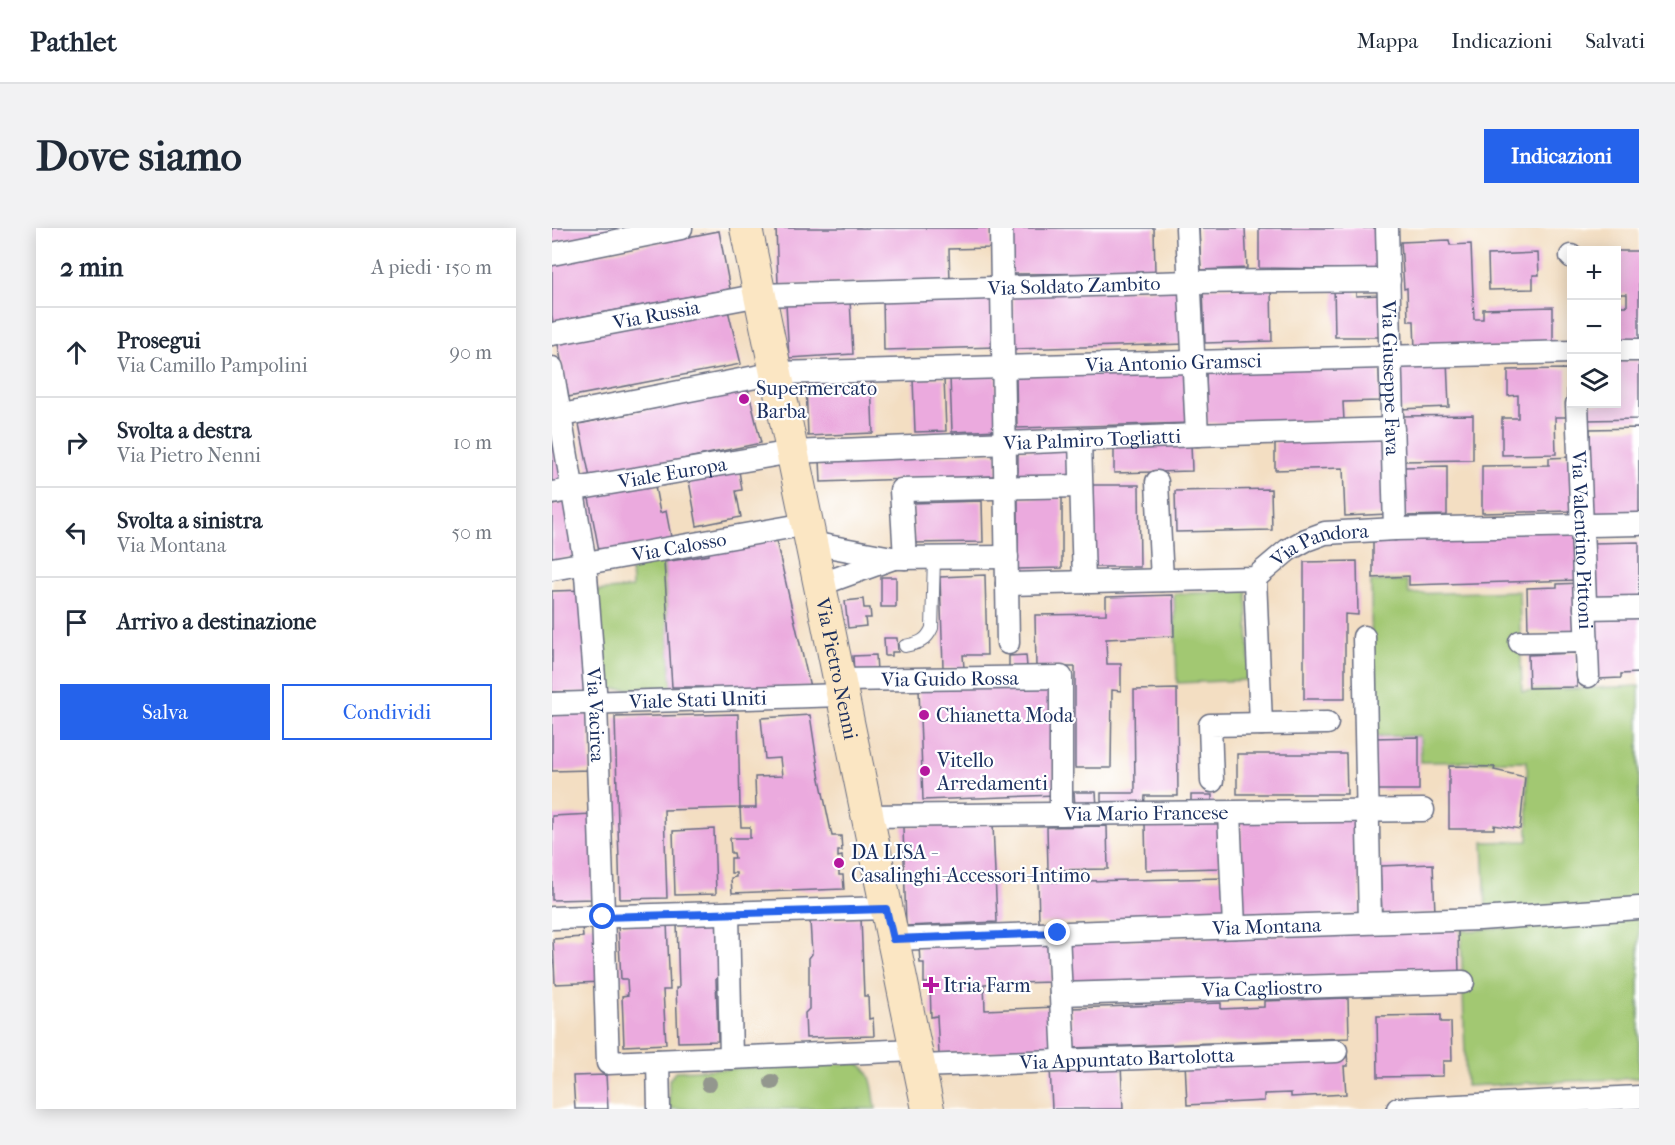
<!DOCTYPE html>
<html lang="it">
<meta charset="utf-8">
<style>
:root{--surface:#fff;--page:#f2f2f3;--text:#1f2937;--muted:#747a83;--line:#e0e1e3;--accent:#2563eb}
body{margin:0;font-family:"IM FELL French Canon",serif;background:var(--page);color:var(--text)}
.controls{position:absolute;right:18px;top:18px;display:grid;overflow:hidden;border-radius:0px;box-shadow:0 3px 15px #0003}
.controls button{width:54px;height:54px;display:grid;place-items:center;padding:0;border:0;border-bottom:2px solid var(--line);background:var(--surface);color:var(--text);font:30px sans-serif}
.stop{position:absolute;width:18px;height:18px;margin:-14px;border:4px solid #2563eb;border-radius:50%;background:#fff}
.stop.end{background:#2563eb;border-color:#fff;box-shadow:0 2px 6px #0008}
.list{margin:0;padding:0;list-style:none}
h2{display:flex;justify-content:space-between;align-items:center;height:78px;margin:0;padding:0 24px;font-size:26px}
h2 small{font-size:20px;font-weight:400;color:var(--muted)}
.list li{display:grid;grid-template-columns:39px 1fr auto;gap:18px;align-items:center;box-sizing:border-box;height:90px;padding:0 24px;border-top:2px solid var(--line)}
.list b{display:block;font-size:22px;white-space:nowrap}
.list p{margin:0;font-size:20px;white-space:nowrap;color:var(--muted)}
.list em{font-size:20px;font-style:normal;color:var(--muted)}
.actions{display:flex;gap:12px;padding:18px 24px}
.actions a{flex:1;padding:14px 0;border:2px solid var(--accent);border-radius:0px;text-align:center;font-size:21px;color:var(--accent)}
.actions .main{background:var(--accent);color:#fff}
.icon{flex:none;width:33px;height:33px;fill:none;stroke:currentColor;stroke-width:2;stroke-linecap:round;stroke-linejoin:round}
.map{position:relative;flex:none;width:1087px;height:881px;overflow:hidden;border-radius:0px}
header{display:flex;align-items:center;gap:36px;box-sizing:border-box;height:84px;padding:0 30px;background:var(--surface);border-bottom:2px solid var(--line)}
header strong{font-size:28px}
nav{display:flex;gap:33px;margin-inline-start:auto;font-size:21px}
.intro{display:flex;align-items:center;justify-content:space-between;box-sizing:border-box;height:144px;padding:0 36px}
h1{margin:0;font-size:42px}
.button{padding:15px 27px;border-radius:0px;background:var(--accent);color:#fff;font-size:21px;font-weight:700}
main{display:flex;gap:36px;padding:0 36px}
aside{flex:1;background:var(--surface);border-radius:0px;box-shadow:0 3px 15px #0003}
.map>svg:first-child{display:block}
</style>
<header>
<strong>Pathlet</strong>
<nav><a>Mappa</a><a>Indicazioni</a><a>Salvati</a></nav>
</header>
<div class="intro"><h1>Dove siamo</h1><a class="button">Indicazioni</a></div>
<main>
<aside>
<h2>2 min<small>A piedi · 150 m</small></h2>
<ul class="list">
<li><svg class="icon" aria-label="ahead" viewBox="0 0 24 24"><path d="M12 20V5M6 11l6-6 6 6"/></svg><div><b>Prosegui</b><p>Via Camillo Pampolini</p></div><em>90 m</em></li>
<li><svg class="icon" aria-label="right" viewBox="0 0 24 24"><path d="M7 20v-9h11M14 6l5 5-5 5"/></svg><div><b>Svolta a destra</b><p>Via Pietro Nenni</p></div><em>10 m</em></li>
<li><svg class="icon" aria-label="left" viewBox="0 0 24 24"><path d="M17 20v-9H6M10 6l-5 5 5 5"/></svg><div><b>Svolta a sinistra</b><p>Via Montana</p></div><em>50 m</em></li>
<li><svg class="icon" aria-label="arrive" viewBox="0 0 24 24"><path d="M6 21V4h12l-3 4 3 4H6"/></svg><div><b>Arrivo a destinazione</b></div></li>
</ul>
<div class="actions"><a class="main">Salva</a><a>Condividi</a></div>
</aside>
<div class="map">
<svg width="1087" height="881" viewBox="0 0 1087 881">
<rect width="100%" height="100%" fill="#fff"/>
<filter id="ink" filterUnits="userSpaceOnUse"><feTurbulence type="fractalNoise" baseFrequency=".0167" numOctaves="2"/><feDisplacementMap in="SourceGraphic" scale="12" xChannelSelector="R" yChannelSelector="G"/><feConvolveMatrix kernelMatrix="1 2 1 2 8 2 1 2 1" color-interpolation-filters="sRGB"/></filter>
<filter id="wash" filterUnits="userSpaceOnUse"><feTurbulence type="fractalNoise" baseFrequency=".008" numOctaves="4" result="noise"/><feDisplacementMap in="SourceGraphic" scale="24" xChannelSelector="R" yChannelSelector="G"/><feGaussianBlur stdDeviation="1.35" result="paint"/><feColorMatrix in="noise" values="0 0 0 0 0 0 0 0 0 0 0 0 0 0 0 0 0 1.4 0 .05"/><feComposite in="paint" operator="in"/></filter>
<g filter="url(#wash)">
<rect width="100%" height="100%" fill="#f3dec2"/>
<g fill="#a2c872" stroke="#5e7c68" stroke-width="1.5">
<polygon points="112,334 120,459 47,462 42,363 80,360 79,337"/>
<polygon points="819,353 855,353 857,366 967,363 970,463 1087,458 1087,680 934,680 931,614 976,613 975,533 869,534 868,508 820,508"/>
<polygon points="695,363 698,452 625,455 622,366"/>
<polygon points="1087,690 1087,850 914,858 909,703"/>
<path d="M 305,835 C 322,842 321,865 324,881 L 117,881 L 117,852 L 124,843 Z"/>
</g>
<g id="blocks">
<g fill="#ebaade">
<polygon points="0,0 73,0 0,15"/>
<polygon points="224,0 439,0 439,20 397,21 398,53 226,57"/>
<polygon points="458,0 602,0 603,45 459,46"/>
<polygon points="647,0 693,0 695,40 649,42"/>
<polygon points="707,0 825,0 827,49 780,49 780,41 707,40"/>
<polygon points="167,3 178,61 1,94 0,87 0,35"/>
<polygon points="897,12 898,17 919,16 922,91 931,91 931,81 1001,79 1001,118 863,123 862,93 856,93 855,60 852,61 849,14"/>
<polygon points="1064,23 1087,23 1087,120 1064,120 1064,78 1075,78 1075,66 1064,66"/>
<polygon points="986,25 987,47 981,47 981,61 937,62 936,27"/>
<polygon points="782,56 804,56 804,68 829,67 830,109 783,109"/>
<polygon points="719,58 720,113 653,115 651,60"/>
<polygon points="632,61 635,116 462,121 461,65"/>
<polygon points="445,70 445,119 332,122 331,72"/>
<polygon points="298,72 301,126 237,130 234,76"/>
<polygon points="175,78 189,136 16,169 5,111"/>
<polygon points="895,132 897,179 847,181 846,134"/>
<polygon points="1064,133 1087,133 1087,191 1035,192 1035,176 1064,176"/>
<polygon points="827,135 828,173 791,174 792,193 655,195 654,140"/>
<polygon points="637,141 639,195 465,200 464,147"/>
<polygon points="1015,141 1015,189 1003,189 1004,226 950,227 950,190 966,190 966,167 956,168 956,142"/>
<polygon points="444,147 446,202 400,204 398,149"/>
<polygon points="392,150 394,203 363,204 361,151"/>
<polygon points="319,152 321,205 256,208 254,155"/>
<polygon points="196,161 209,215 38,250 27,196"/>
<polygon points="921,187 921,232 850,233 850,188"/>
<polygon points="1087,200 1087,291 1039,291 1038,201"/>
<polygon points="0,201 17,254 0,257"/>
<polygon points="834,211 836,286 793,288 791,240 723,242 723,214"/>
<polygon points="639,215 640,243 562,245 562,217"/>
<polygon points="519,221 520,249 466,250 466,222"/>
<polygon points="445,226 445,248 269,254 268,232"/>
<polygon points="1019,229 1020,283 930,285 930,238 997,237 997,230"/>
<polygon points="895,238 895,287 852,288 852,239"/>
<polygon points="187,243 190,262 184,263 189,289 145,298 137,253"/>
<polygon points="102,253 108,285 114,283 120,314 48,328 36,265"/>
<polygon points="539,257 587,257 588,339 539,339"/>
<polygon points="719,261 720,302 624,304 623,263"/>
<polygon points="466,270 510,270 510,340 466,341"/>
<polygon points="430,273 431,314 362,315 361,275"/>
<polygon points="16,274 27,327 0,333 0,277"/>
<polygon points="1027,300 1028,352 857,357 857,348 821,350 821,307"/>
<polygon points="223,308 258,459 149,462 150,459 120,459 112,334 157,327 157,323"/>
<polygon points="1087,314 1087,374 1043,375 1040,315"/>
<polygon points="805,333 806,387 793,386 793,471 752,471 752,334"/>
<polygon points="433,347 435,427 411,427 412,440 391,440 388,349"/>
<rect x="329" y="349" width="15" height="30"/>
<polygon points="1029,355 1030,402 976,403 975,360 1005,359 1005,356"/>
<polygon points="34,362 36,464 0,464 0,363"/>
<polygon points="621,367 622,408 554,411 555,436 569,436 569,463 560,462 559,540 523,540 523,439 484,439 483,387 554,386 554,369"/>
<polygon points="311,371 312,380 318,380 319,390 313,390 314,398 296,400 293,373"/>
<polygon points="1045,386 1087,386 1087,445 1069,446 1069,450 1046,451"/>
<polygon points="332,410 345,410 346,424 340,424 340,428 333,428"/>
<polygon points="1024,425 1025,459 977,460 976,427"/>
<polygon points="324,427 325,443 302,445 301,428"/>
<polygon points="474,427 475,439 457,439 457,428"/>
<polygon points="499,456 503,567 371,572 367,461"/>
<polygon points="625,461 626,568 593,568 592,582 549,582 549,565 583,565 582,462"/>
<polygon points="36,486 38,542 0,543 0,487"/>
<polygon points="186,486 188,580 112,582 115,670 68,671 63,489"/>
<polygon points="258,487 267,546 280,608 289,608 290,623 286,623 286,629 290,628 291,642 287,642 287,647 291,647 292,661 180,665 179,650 184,649 184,645 179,645 179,630 183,630 182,625 179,625 178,610 198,610 198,599 189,599 188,580 204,580 203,549 230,548 228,530 213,531 209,490"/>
<polygon points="867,509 867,562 821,562 821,510"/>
<polygon points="685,526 794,526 795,566 685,566"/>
<polygon points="897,538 943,539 942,542 973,549 968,601 942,597 942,601 897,601"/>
<polygon points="522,564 544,564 545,579 523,579"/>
<rect x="639" y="567" width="21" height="14"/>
<polygon points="41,586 43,671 0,672 0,588"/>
<polygon points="805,590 808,686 690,689 689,592"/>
<polygon points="667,594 668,640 594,642 593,596"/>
<polygon points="441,596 445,694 354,698 351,599"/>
<polygon points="555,598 556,641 496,642 495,599"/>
<polygon points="162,601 164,666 123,667 121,603"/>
<polygon points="881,636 883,685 830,686 828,638"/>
<polygon points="673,650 674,690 487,695 486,654"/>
<polygon points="309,690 312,768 316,768 317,791 321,790 322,808 254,810 253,785 257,781 257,730 260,726 258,693"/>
<polygon points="167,694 169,750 164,751 166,813 126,814 124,760 127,760 125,695"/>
<polygon points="115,695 118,762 111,762 114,816 72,818 70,768 76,767 75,751 69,751 66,697"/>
<polygon points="48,697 50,754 3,756 1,711 31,709 30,698"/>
<polygon points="906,702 907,747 516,758 514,714"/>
<polygon points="499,713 500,754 432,756 433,782 503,779 504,822 387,826 385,788 379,789 378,755 372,755 372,735 368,735 367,718"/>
<polygon points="796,770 797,810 520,820 519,780 669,775 669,781 712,779 712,773"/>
<polygon points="889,787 889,794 899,794 900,833 891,833 891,848 826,849 825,788"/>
<polygon points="795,825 796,838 792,838 794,866 739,869 739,865 712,866 712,873 635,877 633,833"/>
<polygon points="569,836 571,881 500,881 498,839"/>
<polygon points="54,847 56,881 23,881 21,848"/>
</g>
</g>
</g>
<g filter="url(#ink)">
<use href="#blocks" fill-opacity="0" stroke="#676c81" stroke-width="1.5"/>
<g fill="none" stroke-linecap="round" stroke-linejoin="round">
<g stroke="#676c81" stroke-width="14">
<path id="lane" d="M 353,418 C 366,415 374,414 380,400 L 382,330"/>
</g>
<g stroke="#676c81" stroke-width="25">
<g id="street">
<polyline points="449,0 456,415"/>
<polyline points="635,0 645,207"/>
<path id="s1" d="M 835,0 L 843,301"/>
<polyline points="0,26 129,0"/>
<polyline points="1019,28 1020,29"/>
<path id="s2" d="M 0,106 L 208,67 L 638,54 L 837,52"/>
<polyline points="1064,122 1087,122"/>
<path id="s3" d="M 0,140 L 33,335 L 44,475 L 56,835 L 364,822"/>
<path id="s4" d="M 1025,176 L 1036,448"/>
<path id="s5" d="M 0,189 L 224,145 L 1020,124"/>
<polyline points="528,212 532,354"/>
<polyline points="605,254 610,352"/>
<path id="s6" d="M 0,265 L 240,224 L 645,207 L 841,201"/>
<polyline points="259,315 340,330 455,329"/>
<polyline points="353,330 349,262 529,258"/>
<path id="s7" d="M 0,341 L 255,296"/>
<polyline points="703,350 709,496"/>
<path id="s8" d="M 455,356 L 703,350 L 736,322 L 754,312 L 773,305 L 843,301 L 1087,296"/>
<polyline points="267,357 339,331"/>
<polyline points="1033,380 1087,379"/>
<polyline points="812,409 818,694"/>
<polyline points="968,414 1035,413"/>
<path id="s9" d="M 287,452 L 509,449 L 509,586"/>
<path id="s10" d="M 0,476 L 290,467"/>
<polyline points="660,553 658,497 775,495"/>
<polyline points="677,585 682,699"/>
<path id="s11" d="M 316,588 L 871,582"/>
<polyline points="176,685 179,830"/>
<polyline points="0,690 334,680"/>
<polyline points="506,705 512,833"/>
<path id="s12" d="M 341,711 L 928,691 L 1087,680"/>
<path id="s13" d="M 509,766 L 911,754"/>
<polyline points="106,833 107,881"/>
<path id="s14" d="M 367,838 L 784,823"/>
<polyline points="846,881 1087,869"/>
</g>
</g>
<g stroke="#676c81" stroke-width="34">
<g id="secondary">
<path id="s15" d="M 194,0 L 376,881"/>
</g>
</g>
<use href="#lane" stroke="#fff" stroke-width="12"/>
<use href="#street" stroke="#fff" stroke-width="22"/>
<use href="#secondary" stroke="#fbe6c3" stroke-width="32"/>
</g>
<g fill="#93978e">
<circle cx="220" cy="854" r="8"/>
<circle cx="157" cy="856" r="8"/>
</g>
</g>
<g fill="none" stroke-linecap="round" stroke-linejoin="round" filter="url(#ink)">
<polyline stroke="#2563eb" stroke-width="8" points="51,689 334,681 341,711 506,705"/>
</g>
<g fill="#b5179e" stroke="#fff" stroke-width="2">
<circle cx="192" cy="171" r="6"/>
<circle cx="372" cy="487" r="6"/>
<circle cx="373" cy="543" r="6"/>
<circle cx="287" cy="635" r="6"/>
<path d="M376 748h6v6h6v6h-6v6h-6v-6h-6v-6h6z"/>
</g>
<g text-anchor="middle" stroke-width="4.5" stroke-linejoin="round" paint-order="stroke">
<g font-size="20" fill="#1b2f5e" stroke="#fff">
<text dy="7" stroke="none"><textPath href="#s2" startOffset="526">Via Soldato Zambito</textPath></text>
<text dy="7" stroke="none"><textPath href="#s2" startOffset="106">Via Russia</textPath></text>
<text dy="7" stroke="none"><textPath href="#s5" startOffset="626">Via Antonio Gramsci</textPath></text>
<text dy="7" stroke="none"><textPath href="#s1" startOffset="150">Via Giuseppe Fava</textPath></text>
<text dy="7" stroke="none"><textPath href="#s6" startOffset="544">Via Palmiro Togliatti</textPath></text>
<text dy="7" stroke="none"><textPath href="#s6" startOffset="122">Viale Europa</textPath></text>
<text dy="7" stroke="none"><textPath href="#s4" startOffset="136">Via Valentino Pittoni</textPath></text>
<text dy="7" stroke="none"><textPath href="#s7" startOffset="129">Via Calosso</textPath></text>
<text dy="7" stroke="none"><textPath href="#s8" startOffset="324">Via Pandora</textPath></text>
<text dy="7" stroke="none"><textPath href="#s15" startOffset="450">Via Pietro Nenni</textPath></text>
<text dy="7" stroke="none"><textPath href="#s9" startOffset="111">Via Guido Rossa</textPath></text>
<text dy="7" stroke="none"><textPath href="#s10" startOffset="146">Viale Stati Uniti</textPath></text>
<text dy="7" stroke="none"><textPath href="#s3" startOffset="350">Via Vacirca</textPath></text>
<text dy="7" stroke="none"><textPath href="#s11" startOffset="278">Via Mario Francese</textPath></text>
<text dy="7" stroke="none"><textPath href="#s12" startOffset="374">Via Montana</textPath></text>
<text dy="7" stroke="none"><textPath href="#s13" startOffset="201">Via Cagliostro</textPath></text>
<text dy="7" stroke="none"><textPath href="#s14" startOffset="208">Via Appuntato Bartolotta</textPath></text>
</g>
<g font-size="20" fill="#1b2f5e" stroke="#fff" text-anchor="start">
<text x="204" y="167">Supermercato<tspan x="204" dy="23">Barba</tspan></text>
<text x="384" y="494">Chianetta Moda</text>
<text x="385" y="539">Vitello<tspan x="385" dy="23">Arredamenti</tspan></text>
<text x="299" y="631">DA LISA -<tspan x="299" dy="23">Casalinghi-Accessori-Intimo</tspan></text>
<text x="391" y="764">Itria Farm</text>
</g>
</g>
</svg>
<div class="controls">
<button>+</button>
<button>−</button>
<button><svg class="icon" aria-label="layers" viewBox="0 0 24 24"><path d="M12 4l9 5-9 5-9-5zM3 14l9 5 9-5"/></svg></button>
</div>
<div class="stop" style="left:51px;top:689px"></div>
<div class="stop end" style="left:506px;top:705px"></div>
</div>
</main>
